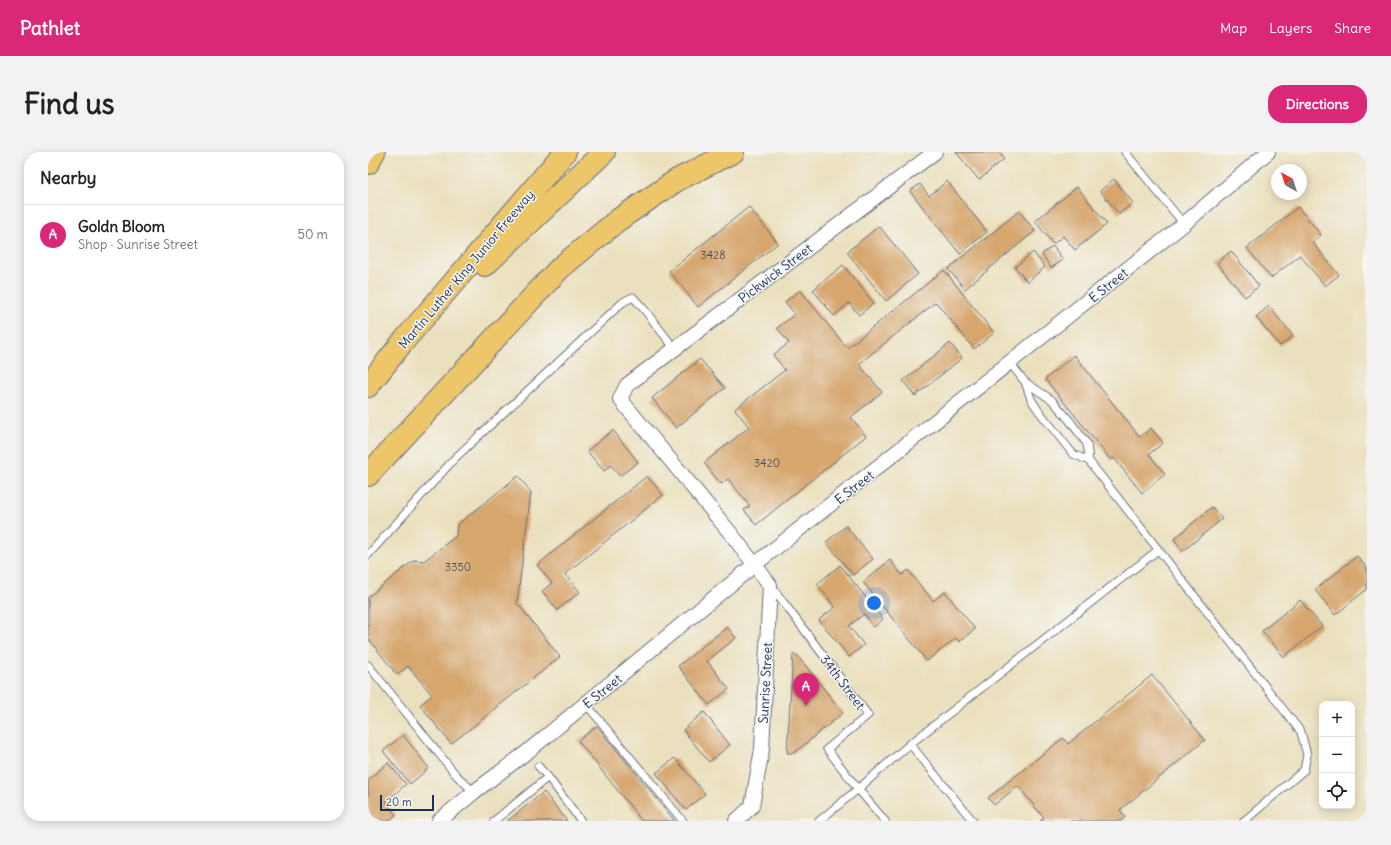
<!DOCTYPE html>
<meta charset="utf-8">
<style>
:root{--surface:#fff;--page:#f2f2f2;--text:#222;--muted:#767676;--line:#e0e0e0;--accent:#db2777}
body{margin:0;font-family:Delius,sans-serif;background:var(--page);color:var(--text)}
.controls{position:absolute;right:12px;bottom:12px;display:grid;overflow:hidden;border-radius:8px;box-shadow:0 2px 10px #0003}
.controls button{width:36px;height:36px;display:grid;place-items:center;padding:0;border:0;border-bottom:1px solid var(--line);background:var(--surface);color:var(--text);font:20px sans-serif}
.compass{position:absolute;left:903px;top:12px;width:36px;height:36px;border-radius:50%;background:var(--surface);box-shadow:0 2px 10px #0003;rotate:321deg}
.scale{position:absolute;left:12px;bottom:10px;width:54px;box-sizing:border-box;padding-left:4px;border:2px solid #1b2f5e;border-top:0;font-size:11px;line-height:14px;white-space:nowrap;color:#1b2f5e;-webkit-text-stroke:3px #f6f6f2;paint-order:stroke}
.you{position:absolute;left:506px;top:451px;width:14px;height:14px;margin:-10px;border:3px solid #fff;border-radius:50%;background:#1a73e8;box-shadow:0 0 0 6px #1a73e833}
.badge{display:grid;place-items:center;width:26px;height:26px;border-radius:50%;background:var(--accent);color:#fff;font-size:13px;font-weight:700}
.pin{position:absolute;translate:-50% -33px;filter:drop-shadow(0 1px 2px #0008)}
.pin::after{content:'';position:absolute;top:21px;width:14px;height:12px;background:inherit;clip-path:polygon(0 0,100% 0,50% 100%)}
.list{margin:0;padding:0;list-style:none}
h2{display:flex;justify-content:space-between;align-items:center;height:52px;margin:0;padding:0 16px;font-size:17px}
h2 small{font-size:13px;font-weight:400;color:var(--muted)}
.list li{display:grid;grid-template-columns:26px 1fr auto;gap:12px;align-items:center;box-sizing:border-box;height:60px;padding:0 16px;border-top:1px solid var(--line)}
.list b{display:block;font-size:15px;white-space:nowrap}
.list p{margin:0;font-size:13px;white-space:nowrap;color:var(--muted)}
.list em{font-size:13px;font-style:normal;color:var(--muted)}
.icon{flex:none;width:22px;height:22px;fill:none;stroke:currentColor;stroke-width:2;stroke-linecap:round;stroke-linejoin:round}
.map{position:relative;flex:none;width:999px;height:669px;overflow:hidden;border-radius:16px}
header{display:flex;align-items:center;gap:24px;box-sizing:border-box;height:56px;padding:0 20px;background:var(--accent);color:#fff}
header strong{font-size:19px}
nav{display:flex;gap:22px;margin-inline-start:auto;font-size:14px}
.intro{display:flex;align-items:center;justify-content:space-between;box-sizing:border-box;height:96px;padding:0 24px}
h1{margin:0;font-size:28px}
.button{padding:10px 18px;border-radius:16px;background:var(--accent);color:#fff;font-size:14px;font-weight:700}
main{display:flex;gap:24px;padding:0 24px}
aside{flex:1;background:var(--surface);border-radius:16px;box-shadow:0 2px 10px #0003}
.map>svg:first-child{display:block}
</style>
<header>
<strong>Pathlet</strong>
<nav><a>Map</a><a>Layers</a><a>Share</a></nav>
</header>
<div class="intro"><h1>Find us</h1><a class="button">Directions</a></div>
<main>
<aside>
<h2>Nearby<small></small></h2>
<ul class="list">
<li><span class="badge">A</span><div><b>Goldn Bloom</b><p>Shop · Sunrise Street</p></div><em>50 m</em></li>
</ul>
</aside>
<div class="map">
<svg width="999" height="669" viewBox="0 0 999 669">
<rect width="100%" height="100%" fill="#f6f6f2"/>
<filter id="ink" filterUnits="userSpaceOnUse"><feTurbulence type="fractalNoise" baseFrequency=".025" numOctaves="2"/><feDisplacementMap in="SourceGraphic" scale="8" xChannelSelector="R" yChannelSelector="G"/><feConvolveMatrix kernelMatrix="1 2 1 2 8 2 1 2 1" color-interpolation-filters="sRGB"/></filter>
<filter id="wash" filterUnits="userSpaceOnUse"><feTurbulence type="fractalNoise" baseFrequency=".012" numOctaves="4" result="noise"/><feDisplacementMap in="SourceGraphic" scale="16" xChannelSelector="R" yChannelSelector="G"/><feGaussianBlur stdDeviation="0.9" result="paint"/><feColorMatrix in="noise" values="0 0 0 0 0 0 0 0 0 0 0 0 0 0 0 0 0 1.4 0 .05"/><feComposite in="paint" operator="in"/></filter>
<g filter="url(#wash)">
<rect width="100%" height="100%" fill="#ebe0be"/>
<g id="blocks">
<g fill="#d6a66d">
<polygon points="588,0 631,0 636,7 611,28"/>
<polygon points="746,27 765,51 751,62 732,39"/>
<polygon points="579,29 619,80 592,102 542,39 552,32 561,44"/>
<polygon points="709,35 739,72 707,98 695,84 685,92 667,69"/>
<polygon points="381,55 410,91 330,155 301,119"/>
<polygon points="930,55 953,83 944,90 971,123 957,134 932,103 903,126 879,96"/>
<polygon points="651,59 667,79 597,137 580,117"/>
<polygon points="511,74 550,122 518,149 479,100"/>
<polygon points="685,94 695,108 683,116 674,102"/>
<polygon points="863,99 891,134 877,145 849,111"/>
<polygon points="665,100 677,115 659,130 647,115"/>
<polygon points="475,113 506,151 491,163 481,151 466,164 445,138"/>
<polygon points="576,118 626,181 606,197 568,150 491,212 514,240 483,265 498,284 388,373 376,358 382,354 360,327 353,332 336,311 381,275 367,257 417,218 405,203 421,191 409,176 427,162 417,150 432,138 479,196"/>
<polygon points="901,154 925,184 912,194 888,165"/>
<polygon points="582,191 594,206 547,244 535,229"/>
<polygon points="706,203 772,285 783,276 795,291 781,302 797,322 774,341 746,306 743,308 677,227"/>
<polygon points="332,207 357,236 308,276 284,246"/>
<polygon points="245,278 270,310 252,324 243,313 236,319 219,299"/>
<polygon points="150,324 163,340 149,451 192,505 83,592 52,553 64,543 40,514 29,523 0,486 0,445 46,408 56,409 88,384 89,373"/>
<polygon points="279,324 295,343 197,422 212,440 189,458 174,439 184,431 169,413"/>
<polygon points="844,355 854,367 815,399 806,387"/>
<polygon points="478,374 505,407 485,423 458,390"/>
<polygon points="989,404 999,416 999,437 967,463 947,438"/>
<polygon points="522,408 534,423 540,418 565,449 577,440 607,477 591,490 588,486 559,509 495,430"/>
<polygon points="472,413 515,467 506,475 496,462 481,474 496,493 481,505 451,468 467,455 449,432"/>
<polygon points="932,448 954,474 916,505 894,479"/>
<polygon points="359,475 368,486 339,509 361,537 341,553 310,514"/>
<polygon points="425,503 429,503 475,561 426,601 419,601"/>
<polygon points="784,523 837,588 752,658 757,665 753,669 672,669 676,666 650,634 626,653 620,646 695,586 700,592"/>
<polygon points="336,560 362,593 341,610 315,578"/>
<polygon points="229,574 307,669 274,669 210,589"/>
<polygon points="35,583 61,616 42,632 15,599"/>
<polygon points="307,606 337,642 318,658 288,621"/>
<polygon points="20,611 38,632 18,650 28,663 21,669 9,669 0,658 0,628"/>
<polygon points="176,640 199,669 139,669"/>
</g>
</g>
</g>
<g filter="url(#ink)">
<use href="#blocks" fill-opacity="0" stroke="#646d80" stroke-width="1"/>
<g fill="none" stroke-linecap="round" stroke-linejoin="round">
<g stroke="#646d80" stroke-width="9">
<g id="lane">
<polyline points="757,0 816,72"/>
<polyline points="642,211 657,230 684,248 702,269 719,292 721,309 705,302 670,258 663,247 657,230"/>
<polyline points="721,309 933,580 939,603 936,618 876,669"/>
<polyline points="0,403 87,306 255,150 265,145 275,156 307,197"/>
<polyline points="404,435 500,563 459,597 490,637 542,592 605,669"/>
<polyline points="0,513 88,623 106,640"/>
<polyline points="218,552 315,669"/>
<polyline points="542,592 790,398"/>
<polyline points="180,625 213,669"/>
<polyline points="126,669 180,625 170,614"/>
<polyline points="451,669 490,637 517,669"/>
</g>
</g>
<g stroke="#646d80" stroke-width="16">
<g id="street">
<polyline points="71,669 106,640 159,600 386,413 816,72 900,0"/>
<polyline points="368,669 384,654 394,597 402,433 364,383 252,247 259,233 567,0"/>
</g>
</g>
<g stroke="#646d80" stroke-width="24">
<g id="highway">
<polyline points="0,11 6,0"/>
<polyline points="117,113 236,0"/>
<polyline points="0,234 34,191 197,0"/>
<polyline points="0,323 192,116 250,68 309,28 365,0"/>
</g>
</g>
<use href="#lane" stroke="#fff" stroke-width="7"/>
<use href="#street" stroke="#fff" stroke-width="14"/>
<use href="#highway" stroke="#ecc669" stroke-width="22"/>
</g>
</g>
<g text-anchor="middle" stroke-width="3" stroke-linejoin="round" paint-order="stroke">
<g font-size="11" fill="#4a4d62">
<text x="345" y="107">3428</text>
<text x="399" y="315">3420</text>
<text x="90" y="419">3350</text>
</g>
<g font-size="13" fill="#1b2f5e" stroke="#f6f6f2">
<text transform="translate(98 117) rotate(-50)" y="5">Martin Luther King Junior Freeway</text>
<text transform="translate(407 121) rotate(-37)" y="5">Pickwick Street</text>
<text transform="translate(740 133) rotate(-39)" y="5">E Street</text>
<text transform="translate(486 335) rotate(-38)" y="5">E Street</text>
<text transform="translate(475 530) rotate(53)" y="5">34th Street</text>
<text transform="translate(397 531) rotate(-87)" y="5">Sunrise Street</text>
<text transform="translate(234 539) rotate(-39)" y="5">E Street</text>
</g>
</g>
</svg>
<div class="controls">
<button>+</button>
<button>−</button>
<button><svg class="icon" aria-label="locate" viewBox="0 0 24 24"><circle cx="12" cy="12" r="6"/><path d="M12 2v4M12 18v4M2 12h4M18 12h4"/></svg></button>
</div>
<svg class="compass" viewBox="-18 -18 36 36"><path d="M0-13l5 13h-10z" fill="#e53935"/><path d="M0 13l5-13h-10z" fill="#767676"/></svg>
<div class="scale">20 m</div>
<div class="you"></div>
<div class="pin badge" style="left:438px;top:554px">A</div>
</div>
</main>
